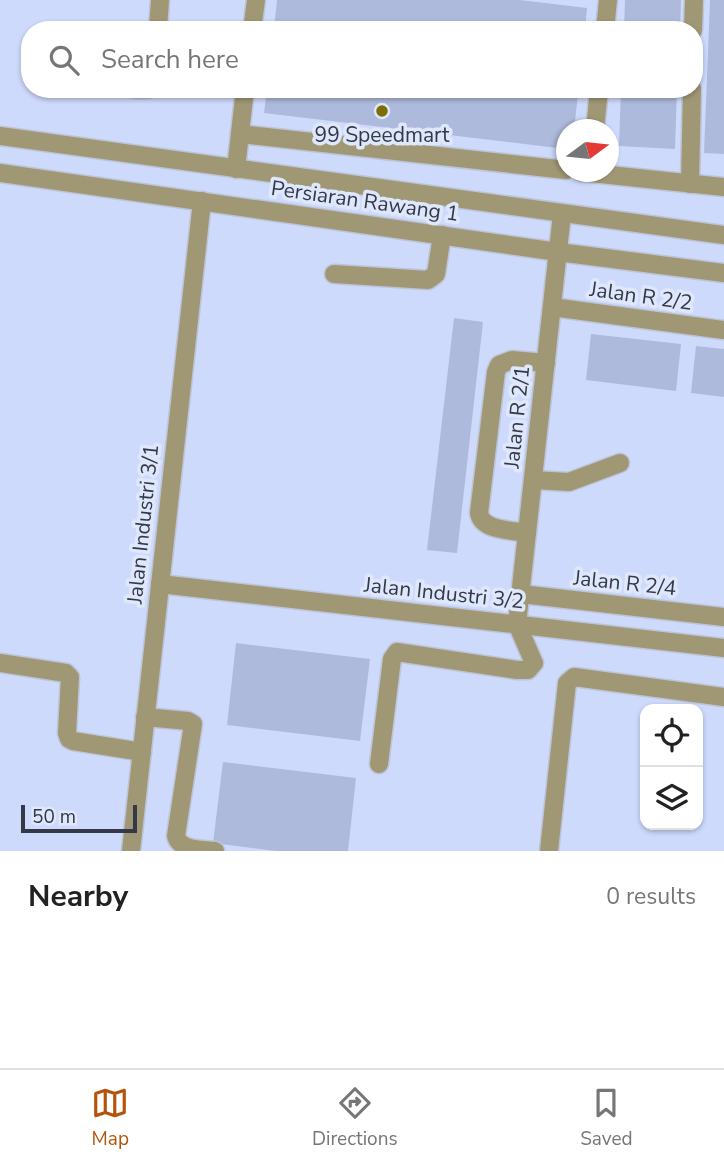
<!DOCTYPE html>
<style>
:root{--surface:#fff;--page:#f6f6f6;--text:#222;--muted:#767676;--line:#e0e0e0;--accent:#b45309}
body{margin:0;font-family:"Nunito Sans",sans-serif;background:var(--page);color:var(--text)}
.controls{position:absolute;right:21px;bottom:21px;display:grid;overflow:hidden;border-radius:14px;box-shadow:0 2px 5px #0004}
.controls button{width:63px;height:63px;display:grid;place-items:center;padding:0;border:0;border-bottom:2px solid var(--line);background:var(--surface);color:var(--text);font:35px sans-serif}
.compass{position:absolute;left:556px;top:119px;width:63px;height:63px;border-radius:50%;background:var(--surface);box-shadow:0 2px 5px #0004;rotate:75deg}
.scale{position:absolute;left:21px;bottom:18px;width:116px;box-sizing:border-box;padding-left:7px;border:4px solid #333946;border-top:0;font-size:19px;line-height:24px;white-space:nowrap;color:#333946;-webkit-text-stroke:5px #dfe7fc;paint-order:stroke}
.list{margin:0;padding:0;list-style:none}
h2{display:flex;justify-content:space-between;align-items:center;height:91px;margin:0;padding:0 28px;font-size:30px}
h2 small{font-size:23px;font-weight:400;color:var(--muted)}
.icon{flex:none;width:38px;height:38px;fill:none;stroke:currentColor;stroke-width:2;stroke-linecap:round;stroke-linejoin:round}
.map{position:relative;flex:none;width:724px;height:851px;overflow:hidden}
.search{position:absolute;background:var(--surface);box-shadow:0 2px 5px #0004;left:21px;right:21px;top:21px;height:77px;display:flex;align-items:center;gap:18px;box-sizing:border-box;padding:0 24px;border-radius:28px;color:var(--muted);font-size:26px}
.sheet{height:217px;background:var(--surface)}
nav{display:flex;justify-content:space-around;align-items:center;box-sizing:border-box;height:98px;border-top:2px solid var(--line);background:var(--surface);font-size:19px;color:var(--muted)}
nav a{display:grid;justify-items:center;gap:4px}
nav .on{color:var(--accent)}
.map>svg:first-child{display:block}
</style>
<div class="map">
<svg width="724" height="851" viewBox="0 0 724 851">
<rect width="100%" height="100%" fill="#dfe7fc"/>
<path fill="#cedafc" fill-rule="evenodd" d="M 0,0 L 724,0 L 724,851 L 0,851 ZM 30,30 L 694,30 L 694,89 L 30,89 ZM 566,130 L 608,130 L 608,172 L 566,172 ZM 645,709 L 698,709 L 698,825 L 645,825 Z"/>
<g fill="#aebadc">
<polygon points="277,0 520,0 587,8 585,30 290,30 274,28"/>
<polygon points="625,0 681,0 680,30 624,30"/>
<polygon points="710,0 724,0 724,154 704,153"/>
<polygon points="267,89 542,89 578,94 574,130 566,130 566,149 264,113"/>
<polygon points="621,89 677,89 675,149 619,146"/>
<polygon points="454,318 483,322 457,553 427,550"/>
<polygon points="591,334 681,344 676,391 586,380"/>
<polygon points="696,346 724,349 724,397 691,393"/>
<polygon points="236,643 370,659 360,741 227,725"/>
<polygon points="223,762 356,778 348,851 276,851 213,843"/>
</g>
<g fill="none" stroke-linecap="round" stroke-linejoin="round">
<g stroke="#bdc4d8" stroke-width="21">
<g id="minor">
<polyline points="158,30 160,0"/>
<polyline points="252,30 256,0"/>
<polyline points="605,30 608,0"/>
<polyline points="693,30 694,0"/>
<polyline points="135,89 148,89"/>
<polyline points="595,130 599,89"/>
<polyline points="240,134 566,170"/>
<polyline points="0,136 724,235"/>
<polyline points="236,169 245,89"/>
<polyline points="581,172 724,187"/>
<polyline points="0,173 558,252 724,273"/>
<polyline points="690,184 692,89"/>
<polyline points="334,274 428,280 436,274 442,235"/>
<polyline points="552,307 724,330"/>
<polyline points="533,480 569,482 620,463"/>
<path d="M 527,533 C 512,530 482,531 479,513 L 496,372 L 499,365 L 512,360 L 546,363"/>
<polyline points="160,584 724,648"/>
<polyline points="521,594 724,617"/>
<polyline points="0,663 66,673 70,677 67,733 69,739 73,741 142,752"/>
<path d="M 145,717 L 188,721 L 193,724 L 176,836 C 180,851 201,849 215,851"/>
<polyline points="379,764 392,659 397,652 517,670 528,670 534,663 517,624 562,214"/>
<polyline points="131,851 202,201"/>
<polyline points="549,851 567,683 574,677 724,697"/>
</g>
</g>
<use href="#minor" stroke="#a09875" stroke-width="18"/>
</g>
<circle fill="#7e6c06" stroke="#dfe7fc" stroke-width="2.5" cx="382" cy="111" r="7"/>
<g text-anchor="middle" stroke-width="7" stroke-linejoin="round" paint-order="stroke">
<g font-size="21" fill="#333946" stroke="#dfe7fc">
<text x="382" y="142">99 Speedmart</text>
</g>
<g font-size="21" fill="#333946" stroke="#dfe7fc">
<text transform="translate(365 201) rotate(8)" y="7">Persiaran Rawang 1</text>
<text transform="translate(641 296) rotate(8)" y="7">Jalan R 2/2</text>
<text transform="translate(517 417) rotate(-84)" y="7">Jalan R 2/1</text>
<text transform="translate(143 524) rotate(-84)" y="7">Jalan Industri 3/1</text>
<text transform="translate(625 583) rotate(6)" y="7">Jalan R 2/4</text>
<text transform="translate(444 593) rotate(6)" y="7">Jalan Industri 3/2</text>
</g>
</g>
</svg>
<div class="controls">
<button><svg class="icon" aria-label="locate" viewBox="0 0 24 24"><circle cx="12" cy="12" r="6"/><path d="M12 2v4M12 18v4M2 12h4M18 12h4"/></svg></button>
<button><svg class="icon" aria-label="layers" viewBox="0 0 24 24"><path d="M12 4l9 5-9 5-9-5zM3 14l9 5 9-5"/></svg></button>
</div>
<svg class="compass" viewBox="-18 -18 36 36"><path d="M0-13l5 13h-10z" fill="#e53935"/><path d="M0 13l5-13h-10z" fill="#767676"/></svg>
<div class="scale">50 m</div>
<div class="search"><svg class="icon" aria-label="search" viewBox="0 0 24 24"><circle cx="10" cy="10" r="6"/><path d="M15 15l6 6"/></svg>Search here</div>
</div>
<section class="sheet">
<h2>Nearby<small>0 results</small></h2>
<ul class="list">
</ul>
</section>
<nav>
<a class="on"><svg class="icon" aria-label="map" viewBox="0 0 24 24"><path d="M3 6l6-2 6 2 6-2v14l-6 2-6-2-6 2zM9 4v14M15 6v14"/></svg>Map</a>
<a><svg class="icon" aria-label="directions" viewBox="0 0 24 24"><path d="M12 3l9 9-9 9-9-9zM9 14v-3h6M13 9l2 2-2 2"/></svg>Directions</a>
<a><svg class="icon" aria-label="saved" viewBox="0 0 24 24"><path d="M7 4h10v16l-5-4-5 4z"/></svg>Saved</a>
</nav>
